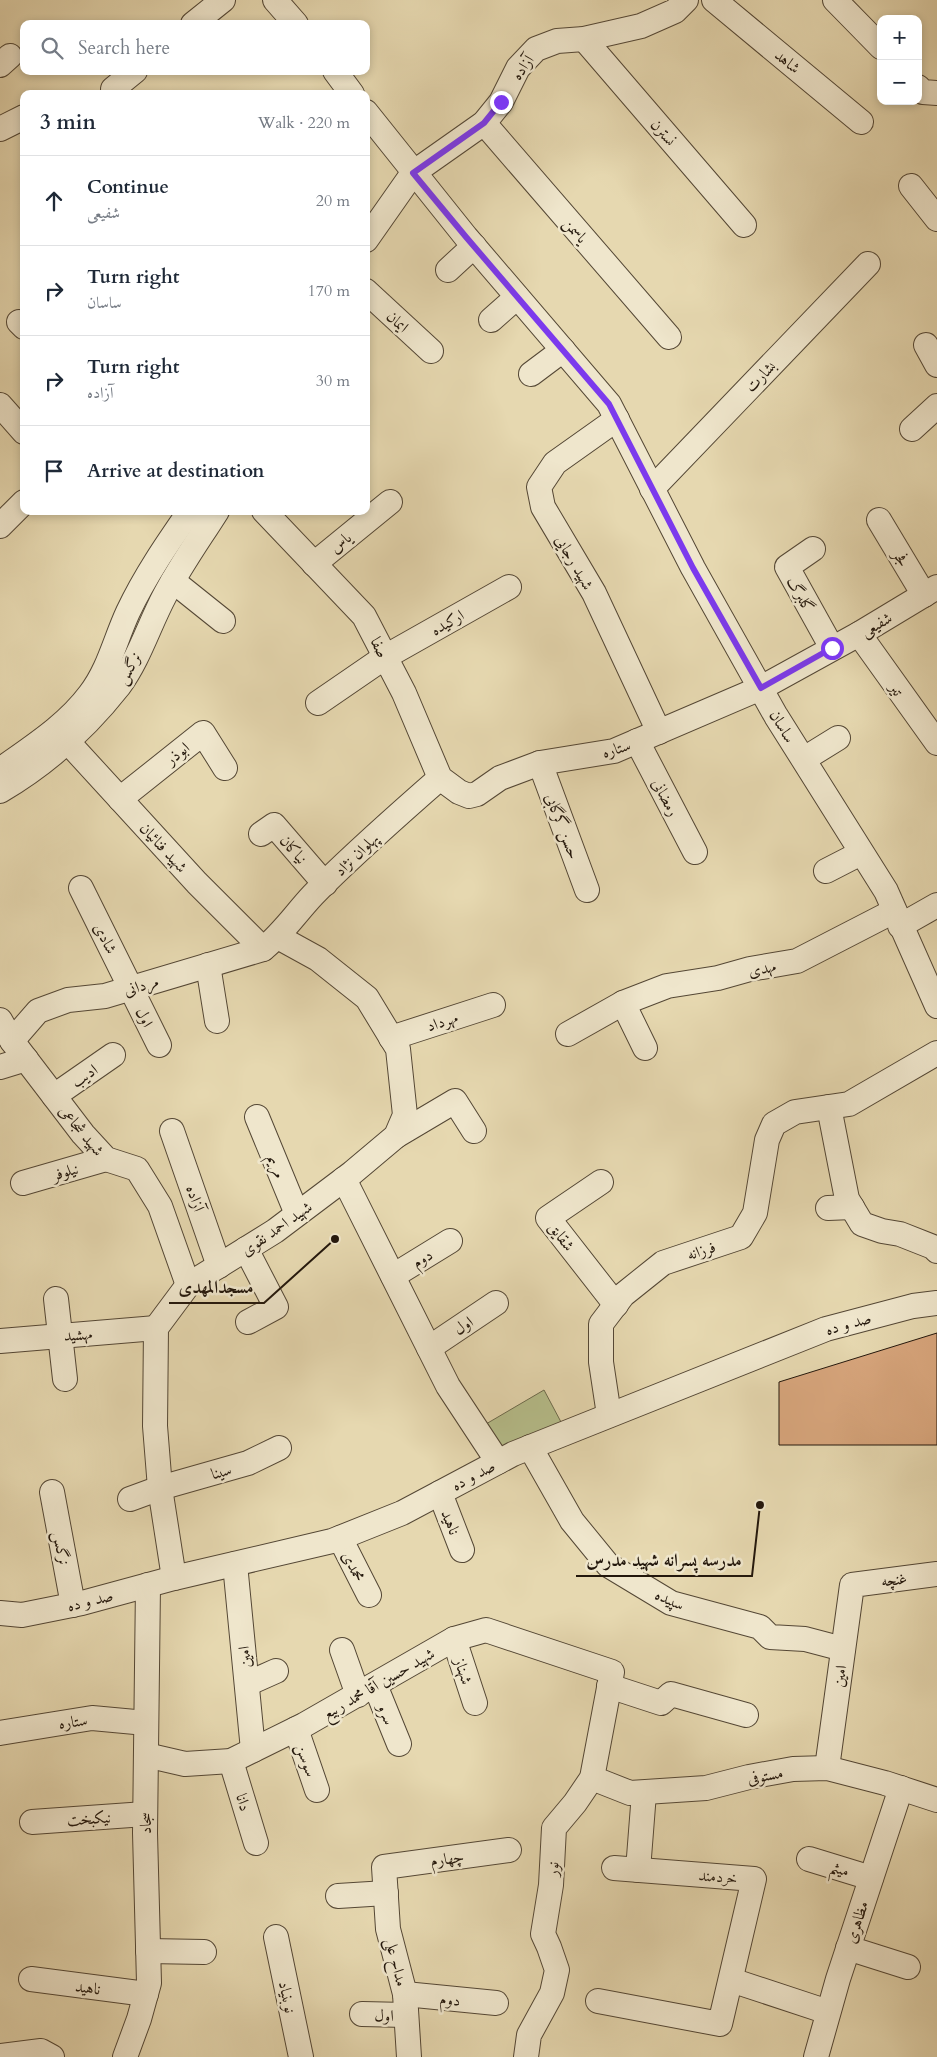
<!DOCTYPE html>
<meta charset="utf-8">
<style>
:root{--surface:#fff;--page:#f2f2f3;--text:#1f2937;--muted:#747a83;--line:#e0e1e3}
body{margin:0;font-family:Cardo,Amiri,serif;background:var(--page);color:var(--text)}
.controls{position:absolute;right:15px;top:15px;display:grid;overflow:hidden;border-radius:10px;box-shadow:0 2px 8px #0003}
.controls button{width:45px;height:45px;display:grid;place-items:center;padding:0;border:0;border-bottom:1px solid var(--line);background:var(--surface);color:var(--text);font:25px sans-serif}
.stop{position:absolute;width:15px;height:15px;margin:-11px;border:4px solid #7c3aed;border-radius:50%;background:#fff}
.stop.end{background:#7c3aed;border-color:#fff;box-shadow:0 1px 5px #0008}
.list{margin:0;padding:0;list-style:none}
h2{display:flex;justify-content:space-between;align-items:center;height:65px;margin:0;padding:0 20px;font-size:21px}
h2 small{font-size:16px;font-weight:400;color:var(--muted)}
.list li{display:grid;grid-template-columns:32px 1fr auto;gap:15px;align-items:center;box-sizing:border-box;height:90px;padding:0 20px;border-top:1px solid var(--line)}
.list b{display:block;font-size:19px;white-space:nowrap}
.list p{margin:0;font-size:16px;white-space:nowrap;color:var(--muted)}
.list em{font-size:16px;font-style:normal;color:var(--muted)}
.icon{flex:none;width:28px;height:28px;fill:none;stroke:currentColor;stroke-width:2;stroke-linecap:round;stroke-linejoin:round}
.map{position:relative;flex:none;width:937px;height:2057px;overflow:hidden}
.search{position:absolute;background:var(--surface);box-shadow:0 2px 8px #0003;left:20px;top:20px;width:350px;height:55px;display:flex;align-items:center;gap:12px;box-sizing:border-box;padding:0 18px;border-radius:10px;color:var(--muted);font-size:19px}
.panel{position:absolute;background:var(--surface);box-shadow:0 2px 8px #0003;left:20px;top:90px;width:350px;height:425px;border-radius:10px}
.map>svg:first-child{display:block}
</style>
<div class="map">
<svg width="937" height="2057" viewBox="0 0 937 2057">
<rect width="100%" height="100%" fill="#e6d8b0"/>
<filter id="stains"><feTurbulence type="fractalNoise" baseFrequency=".004" numOctaves="4"/><feColorMatrix values="0 0 0 0 .2 0 0 0 0 .09 0 0 0 0 .02 0 0 0 .5 -.17"/></filter>
<radialGradient id="worn" r=".72"><stop offset=".6" stop-color="#630" stop-opacity="0"/><stop offset="1" stop-color="#630" stop-opacity=".3"/></radialGradient>
<polygon fill="#b6be8b" stroke="#6c6a4c" points="544,1390 561,1422 501,1452 486,1424"/>
<polygon fill="#d8a67d" stroke="#23170c" points="937,1333 937,1445 779,1445 779,1382"/>
<g fill="none" stroke-linecap="round" stroke-linejoin="round">
<g stroke="#544735" stroke-width="26">
<g id="minor">
<polyline points="275,0 296,24"/>
<polyline points="714,0 861,122"/>
<polyline points="835,0 881,47"/>
<polyline points="193,24 223,0"/>
<polyline points="584,39 744,225"/>
<polyline points="0,65 10,56"/>
<polyline points="335,71 352,94"/>
<polyline points="918,87 923,92 937,93"/>
<polyline points="117,94 113,89 135,71"/>
<polyline points="366,112 466,237 609,404 693,568 776,716 886,891 937,1006"/>
<polyline points="484,123 669,337"/>
<polyline points="0,129 24,117"/>
<polyline points="911,186 937,219"/>
<polyline points="366,240 413,173 484,123 501,102 518,68 536,49 557,41 584,39 641,26 675,11 686,0"/>
<polyline points="448,270 474,246"/>
<polyline points="366,291 431,351"/>
<polyline points="491,320 517,297"/>
<polyline points="19,322 24,327"/>
<polyline points="926,345 937,365"/>
<polyline points="531,374 563,350"/>
<polyline points="0,405 24,432"/>
<polyline points="617,419 555,463 539,487 543,507 594,593 659,732"/>
<polyline points="912,429 937,406"/>
<polyline points="652,489 868,264"/>
<polyline points="264,511 364,616 404,693 440,778 459,792 469,796 477,794 500,778 540,763 614,751 761,688 859,634 937,587"/>
<polyline points="879,520 924,595"/>
<polyline points="0,526 24,502"/>
<polyline points="813,549 787,567 832,648"/>
<polyline points="314,564 390,502"/>
<polyline points="173,581 223,621"/>
<polyline points="859,634 937,743"/>
<polyline points="318,703 385,657 509,587"/>
<polyline points="67,741 197,883 263,949"/>
<polyline points="637,741 695,852"/>
<polyline points="804,759 838,738"/>
<polyline points="540,763 587,890"/>
<path d="M 0,770 C 32,747 66,726 90,694 C 109,669 115,640 128,612 C 145,576 167,544 190,511"/>
<path d="M 0,791 C 46,764 86,728 119,686 C 139,659 149,625 165,595 C 180,566 200,538 217,511"/>
<polyline points="120,799 203,733 225,768"/>
<polyline points="261,834 274,825 325,884"/>
<polyline points="826,871 861,853"/>
<polyline points="81,888 159,1045"/>
<polyline points="900,926 937,905"/>
<polyline points="208,965 217,1021"/>
<polyline points="623,1003 645,1048"/>
<polyline points="0,1020 12,1041 83,1134 106,1159 137,1169 160,1206 188,1285"/>
<polyline points="568,1034 623,1003 667,986 718,978 750,969 797,961 894,911"/>
<polyline points="391,1038 493,1005"/>
<path d="M 12,1041 L 38,1011 L 68,1000 L 105,996 L 263,949 C 283,933 296,913 313,895 C 353,854 397,816 440,778"/>
<polyline points="0,1067 26,1059"/>
<polyline points="54,1096 113,1055"/>
<polyline points="829,1107 847,1199 862,1224 882,1231 900,1234 933,1247 937,1251"/>
<polyline points="257,1117 297,1214"/>
<polyline points="172,1131 219,1266"/>
<polyline points="396,1136 455,1101 474,1131"/>
<polyline points="344,1179 448,1386 498,1462"/>
<polyline points="601,1182 548,1218 616,1305"/>
<polyline points="23,1183 106,1159"/>
<polyline points="828,1208 852,1207"/>
<polyline points="246,1249 276,1307 248,1322"/>
<polyline points="393,1276 450,1241"/>
<polyline points="56,1299 65,1379"/>
<polyline points="0,1341 156,1328"/>
<polyline points="429,1348 496,1303"/>
<polyline points="609,1415 601,1362 601,1324 623,1295 663,1263 741,1237 755,1213 767,1140 774,1124 795,1112 849,1104 937,1053"/>
<polyline points="530,1447 572,1521 608,1565 671,1603 760,1627 770,1637 805,1639 843,1649"/>
<polyline points="52,1492 73,1605"/>
<polyline points="440,1493 462,1550"/>
<polyline points="130,1499 160,1488 248,1463 279,1448"/>
<polyline points="340,1538 369,1595"/>
<polyline points="235,1564 253,1750"/>
<polyline points="174,1578 160,1488 155,1426 156,1328 188,1285 275,1231 352,1173 396,1136 405,1115 398,1049 367,998 318,959 278,937"/>
<polyline points="0,1613 22,1615 82,1603 174,1578 332,1541 402,1513 513,1454 826,1329 913,1306 937,1303"/>
<polyline points="454,1639 475,1703"/>
<polyline points="342,1650 358,1695"/>
<polyline points="247,1684 276,1671"/>
<polyline points="375,1685 399,1744"/>
<polyline points="609,1686 661,1703 671,1694 746,1715"/>
<polyline points="296,1729 317,1790"/>
<polyline points="0,1733 92,1718 146,1723"/>
<polyline points="146,1755 185,1764 231,1761 304,1725 454,1639 486,1630 612,1672 592,1778 575,1803 554,1828 551,1885 543,1934 549,1947 557,1970 552,1993 529,2035 526,2057"/>
<polyline points="231,1761 256,1843"/>
<polyline points="827,1768 852,1585 937,1574"/>
<polyline points="592,1778 630,1793 706,1788 749,1777 793,1769 827,1768 885,1783 937,1800"/>
<polyline points="32,1822 145,1814"/>
<polyline points="809,1859 871,1878"/>
<polyline points="638,1870 644,1793"/>
<polyline points="338,1896 386,1893"/>
<polyline points="276,1937 301,2057"/>
<polyline points="848,1948 908,1967"/>
<polyline points="148,1951 204,1952"/>
<polyline points="31,1979 146,1994"/>
<polyline points="731,1980 828,2012"/>
<polyline points="405,1994 496,2003"/>
<polyline points="598,2001 720,2024 754,1879 614,1868"/>
<polyline points="362,2014 406,2015"/>
<polyline points="0,2056 41,2051 52,2057"/>
<polyline points="125,2057 139,2019 149,1983 145,1833 148,1585"/>
<polyline points="409,2057 405,1994 388,1929 384,1867 509,1850"/>
<polyline points="816,2057 838,1979 901,1788"/>
</g>
</g>
<use href="#minor" stroke="#efe6cc" stroke-width="24"/>
</g>
<g fill="none" stroke-linecap="round" stroke-linejoin="round">
<polyline stroke="#7c3aed" stroke-width="6" points="501,102 484,123 413,173 466,237 609,404 693,568 761,688 832,648"/>
</g>
<g text-anchor="middle" stroke-width="5" stroke-linejoin="round" paint-order="stroke">
<g font-size="16" fill="#23170c" stroke="#efe6cc">
<text transform="translate(788 61) rotate(40)" y="6">شاهد</text>
<text transform="translate(522 67) rotate(-54)" y="6">آزاده</text>
<text transform="translate(664 132) rotate(49)" y="6">نسترن</text>
<text transform="translate(576 230) rotate(49)" y="6">یاسمن</text>
<text transform="translate(398 321) rotate(43)" y="6">ایمان</text>
<text transform="translate(760 376) rotate(-46)" y="6">بشارت</text>
<text transform="translate(340 542) rotate(-39)" y="6">یاس</text>
<text transform="translate(902 558) rotate(59)" y="6">فجر</text>
<text transform="translate(575 562) rotate(60)" y="6">شهید رجایی</text>
<text transform="translate(801 594) rotate(61)" y="6">گلبرگ</text>
<text transform="translate(447 622) rotate(-30)" y="6">ارکیده</text>
<text transform="translate(876 624) rotate(-30)" y="6">شفیعی</text>
<text transform="translate(380 647) rotate(63)" y="6">صفا</text>
<text transform="translate(128 668) rotate(-60)" y="6">نرگس</text>
<text transform="translate(897 689) rotate(55)" y="6">تیر</text>
<text transform="translate(783 726) rotate(59)" y="6">ساسان</text>
<text transform="translate(616 748) rotate(-17)" y="6">ستاره</text>
<text transform="translate(177 753) rotate(-39)" y="6">ابوذر</text>
<text transform="translate(666 797) rotate(62)" y="6">رمضانی</text>
<text transform="translate(563 826) rotate(69)" y="6">حسن گرگابی</text>
<text transform="translate(164 847) rotate(47)" y="6">شهید فنائیان</text>
<text transform="translate(294 849) rotate(49)" y="6">نیاکان</text>
<text transform="translate(356 854) rotate(-44)" y="6">پهلوان نژاد</text>
<text transform="translate(106 938) rotate(63)" y="6">شادی</text>
<text transform="translate(762 968) rotate(-12)" y="6">مهدی</text>
<text transform="translate(141 985) rotate(-17)" y="6">مردانی</text>
<text transform="translate(145 1017) rotate(63)" y="6">اول</text>
<text transform="translate(442 1021) rotate(-18)" y="6">مهرداد</text>
<text transform="translate(84 1075) rotate(-34)" y="6">ادیب</text>
<text transform="translate(82 1130) rotate(50)" y="6">شهید شجاعی</text>
<text transform="translate(277 1166) rotate(67)" y="6">مریم</text>
<text transform="translate(65 1171) rotate(-16)" y="6">نیلوفر</text>
<text transform="translate(196 1198) rotate(71)" y="6">آزاده</text>
<text transform="translate(276 1228) rotate(-35)" y="6">شهید احمد نقوی</text>
<text transform="translate(562 1236) rotate(53)" y="6">شقایق</text>
<text transform="translate(701 1250) rotate(-18)" y="6">فرزانه</text>
<text transform="translate(422 1258) rotate(-31)" y="6">دوم</text>
<text transform="translate(848 1323) rotate(-16)" y="6">صد و ده</text>
<text transform="translate(463 1325) rotate(-34)" y="6">اول</text>
<text transform="translate(78 1334) rotate(-4)" y="6">مهشید</text>
<text transform="translate(221 1471) rotate(-16)" y="6">سینا</text>
<text transform="translate(473 1475) rotate(-28)" y="6">صد و ده</text>
<text transform="translate(451 1522) rotate(68)" y="6">ناهید</text>
<text transform="translate(62 1548) rotate(80)" y="6">نرگس</text>
<text transform="translate(354 1566) rotate(63)" y="6">محمدی</text>
<text transform="translate(894 1579) rotate(-7)" y="6">غنچه</text>
<text transform="translate(670 1599) rotate(24)" y="6">سپیده</text>
<text transform="translate(90 1600) rotate(-14)" y="6">صد و ده</text>
<text transform="translate(244 1657) rotate(-95)" y="6">امین</text>
<text transform="translate(464 1671) rotate(72)" y="6">شهناز</text>
<text transform="translate(839 1676) rotate(-82)" y="6">امین</text>
<text transform="translate(378 1683) rotate(-30)" y="6">شهید حسین آقا محمد ربیع</text>
<text transform="translate(387 1714) rotate(68)" y="6">سرو</text>
<text transform="translate(73 1721) rotate(-7)" y="6">ستاره</text>
<text transform="translate(307 1760) rotate(71)" y="6">سوسن</text>
<text transform="translate(765 1775) rotate(-11)" y="6">مستوفی</text>
<text transform="translate(244 1802) rotate(73)" y="6">دانا</text>
<text transform="translate(89 1818) rotate(-4)" y="6">نیکبخت</text>
<text transform="translate(145 1823) rotate(-90)" y="6">سجاد</text>
<text transform="translate(447 1858) rotate(-8)" y="6">چهارم</text>
<text transform="translate(840 1868) rotate(17)" y="6">میثم</text>
<text transform="translate(552 1869) rotate(-86)" y="6">نور</text>
<text transform="translate(718 1876) rotate(5)" y="6">خردمند</text>
<text transform="translate(856 1922) rotate(-72)" y="6">مظاهری</text>
<text transform="translate(397 1962) rotate(76)" y="6">مداح علی</text>
<text transform="translate(88 1987) rotate(8)" y="6">ناهید</text>
<text transform="translate(288 1997) rotate(78)" y="6">نوبنیاد</text>
<text transform="translate(450 1999) rotate(5)" y="6">دوم</text>
<text transform="translate(384 2015) rotate(1)" y="6">اول</text>
</g>
</g>
<path fill="none" stroke="#23170c" stroke-width="2" d="M335 1239L264 1303H169M760 1505L752 1576H576"/>
<g fill="#23170c" stroke="#efe6cc" stroke-width="2">
<circle cx="335" cy="1239" r="5"/>
<circle cx="760" cy="1505" r="5"/>
</g>
<g font-size="18" text-anchor="middle" font-weight="bold" fill="#23170c" stroke="#efe6cc" stroke-width="5" stroke-linejoin="round" paint-order="stroke">
<text x="216" y="1293">مسجدالمهدی</text>
<text x="664" y="1566">مدرسه پسرانه شهید مدرس</text>
</g>
<rect width="100%" height="100%" filter="url(#stains)"/>
<rect width="100%" height="100%" fill="url(#worn)"/>
</svg>
<div class="controls">
<button>+</button>
<button>−</button>
</div>
<div class="stop" style="left:832px;top:648px"></div>
<div class="stop end" style="left:501px;top:102px"></div>
<div class="search"><svg class="icon" aria-label="search" viewBox="0 0 24 24"><circle cx="10" cy="10" r="6"/><path d="M15 15l6 6"/></svg>Search here</div>
<section class="panel">
<h2>3 min<small>Walk · 220 m</small></h2>
<ul class="list">
<li><svg class="icon" aria-label="ahead" viewBox="0 0 24 24"><path d="M12 20V5M6 11l6-6 6 6"/></svg><div><b>Continue</b><p>شفیعی</p></div><em>20 m</em></li>
<li><svg class="icon" aria-label="right" viewBox="0 0 24 24"><path d="M7 20v-9h11M14 6l5 5-5 5"/></svg><div><b>Turn right</b><p>ساسان</p></div><em>170 m</em></li>
<li><svg class="icon" aria-label="right" viewBox="0 0 24 24"><path d="M7 20v-9h11M14 6l5 5-5 5"/></svg><div><b>Turn right</b><p>آزاده</p></div><em>30 m</em></li>
<li><svg class="icon" aria-label="arrive" viewBox="0 0 24 24"><path d="M6 21V4h12l-3 4 3 4H6"/></svg><div><b>Arrive at destination</b></div></li>
</ul>
</section>
</div>
